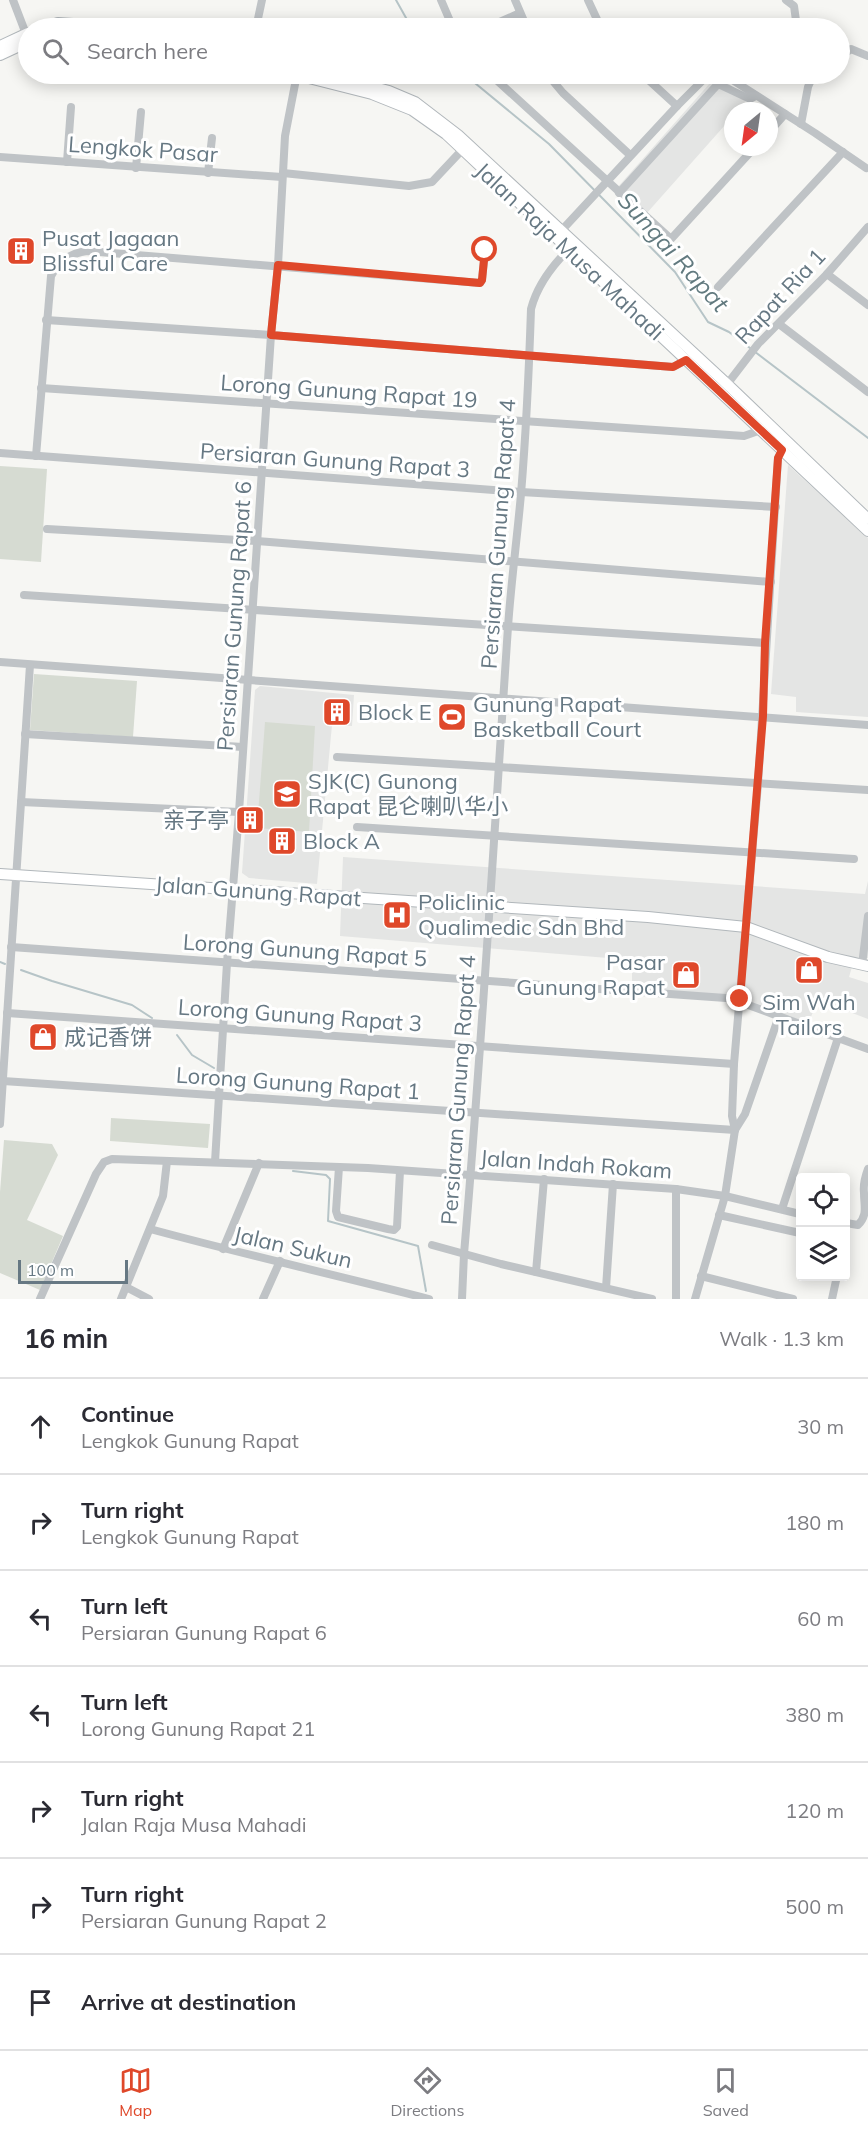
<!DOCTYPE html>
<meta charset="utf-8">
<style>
:root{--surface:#fff;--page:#f7f7f7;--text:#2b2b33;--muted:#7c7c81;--line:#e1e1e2;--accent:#df482a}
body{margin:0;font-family:Mulish,"Noto Sans SC",sans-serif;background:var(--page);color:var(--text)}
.controls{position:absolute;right:18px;bottom:18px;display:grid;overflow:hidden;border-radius:6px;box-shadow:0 3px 15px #0003}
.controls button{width:54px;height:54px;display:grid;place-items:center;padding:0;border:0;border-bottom:2px solid var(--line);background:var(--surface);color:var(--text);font:30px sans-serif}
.compass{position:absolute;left:724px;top:102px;width:54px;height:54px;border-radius:50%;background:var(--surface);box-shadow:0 3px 15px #0003;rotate:209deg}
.scale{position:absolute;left:18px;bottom:15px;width:110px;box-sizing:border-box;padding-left:6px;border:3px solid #667883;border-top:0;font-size:16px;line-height:21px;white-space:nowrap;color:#667883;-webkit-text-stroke:4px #fff;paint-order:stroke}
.stop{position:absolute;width:18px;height:18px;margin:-14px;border:4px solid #df482a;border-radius:50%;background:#fff}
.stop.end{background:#df482a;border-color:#fff;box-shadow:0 2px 6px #0008}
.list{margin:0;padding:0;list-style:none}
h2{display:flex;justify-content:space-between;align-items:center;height:78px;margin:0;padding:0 24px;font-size:26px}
h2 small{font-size:20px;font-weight:400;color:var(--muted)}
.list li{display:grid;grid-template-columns:39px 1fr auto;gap:18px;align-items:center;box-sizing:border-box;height:96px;padding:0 24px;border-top:2px solid var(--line)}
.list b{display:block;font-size:22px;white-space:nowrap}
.list p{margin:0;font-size:20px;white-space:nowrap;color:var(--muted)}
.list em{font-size:20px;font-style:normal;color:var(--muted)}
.icon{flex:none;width:33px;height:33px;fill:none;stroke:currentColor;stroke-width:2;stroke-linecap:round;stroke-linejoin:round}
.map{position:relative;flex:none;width:868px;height:1299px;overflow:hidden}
.search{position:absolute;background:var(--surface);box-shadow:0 3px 15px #0003;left:18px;right:18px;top:18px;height:66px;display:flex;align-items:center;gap:15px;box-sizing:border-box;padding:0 21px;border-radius:33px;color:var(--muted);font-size:22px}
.sheet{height:750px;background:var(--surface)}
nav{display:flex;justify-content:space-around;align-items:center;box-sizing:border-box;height:84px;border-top:2px solid var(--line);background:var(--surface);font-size:16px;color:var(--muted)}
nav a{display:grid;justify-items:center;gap:3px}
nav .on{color:var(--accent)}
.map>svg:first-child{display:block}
</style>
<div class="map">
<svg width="868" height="1299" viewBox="0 0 868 1299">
<rect width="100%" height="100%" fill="#f6f6f3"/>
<g fill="#e4e5e4">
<polygon points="718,74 747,100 737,111 733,111 733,116 646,214 617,188"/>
<polygon points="788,465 868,538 868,717 796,712 796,697 771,694"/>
<polygon points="260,686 354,695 352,726 332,725 317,884 249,878 242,873 255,690"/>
<polygon points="343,857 865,894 868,881 868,958 855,957 849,977 868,983 868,1019 818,1000 808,1024 743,1001 632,988 632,960 340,936"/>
</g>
<g fill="#d6dbd2">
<polygon points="0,466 47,469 41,562 0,559"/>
<polygon points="34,674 137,681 133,737 30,730"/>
<polygon points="265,722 315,726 309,832 257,828"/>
<polygon points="111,1118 210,1124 208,1148 110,1141"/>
<polygon points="4,1140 52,1144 58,1155 27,1220 63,1236 40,1290 0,1273 0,1192"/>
</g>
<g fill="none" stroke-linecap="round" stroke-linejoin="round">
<g stroke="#b6c4c7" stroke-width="2">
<polyline points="396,0 410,25 413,28"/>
<polyline points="464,74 549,144 675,272 708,322 729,332 868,438"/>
<polyline points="0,962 5,964"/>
<polyline points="21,970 52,981 132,1005 152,1018"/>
<polyline points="177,1035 192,1055 214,1068"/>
<polyline points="293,1171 326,1175 330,1179 328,1221 418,1246 426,1291"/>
</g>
<g stroke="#b1b7bb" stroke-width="12">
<g id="secondary">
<polyline points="43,28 58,23 133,28"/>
<polyline points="0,46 28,33"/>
<polyline points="0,55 28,42"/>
<polyline points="293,74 372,94 412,110 446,134 868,531"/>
<polyline points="325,74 389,91 415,102 458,135 727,384 868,519"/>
<polyline points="0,874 648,917 746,927 828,957 868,966"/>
</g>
</g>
<g stroke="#bfc3c6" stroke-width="8">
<polyline points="13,0 26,34"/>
<polyline points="441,0 453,28"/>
<polyline points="515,0 527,28"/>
<polyline points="588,0 601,28"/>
<polyline points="786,0 794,6 797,28"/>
<polyline points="256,28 262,0"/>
<polyline points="486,28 520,13"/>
<polyline points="840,57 851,49 868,56"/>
<polyline points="490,74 671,239 755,147"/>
<polyline points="547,74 563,93 630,155"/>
<polyline points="642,74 677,106"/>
<polyline points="723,74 815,133 866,168"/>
<polyline points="804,74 810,82"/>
<polyline points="801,124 808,87 810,82 819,74"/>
<polyline points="769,132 785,114"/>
<polyline points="0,157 282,177"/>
<polyline points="67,162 71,107"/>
<polyline points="136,168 141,112"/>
<polyline points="208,173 212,138"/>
<polyline points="283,173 409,186 432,182 463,149"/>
<polyline points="619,193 718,84 750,99 756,96"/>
<polyline points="561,231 677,106 709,74"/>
<polyline points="827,274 868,305"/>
<polyline points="718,287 843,152"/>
<polyline points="46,320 271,335 673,367 686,360"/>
<polyline points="779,324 868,392"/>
<polyline points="725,387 758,344 827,274 868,227"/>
<polyline points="41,388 744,436 761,430"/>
<polyline points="0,453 521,492 776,507"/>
<path d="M 36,456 L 51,276 C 59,261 70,253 87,251 L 480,283 L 482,280 L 485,250"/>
<polyline points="47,529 257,541 771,582"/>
<path d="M 24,595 C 271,609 518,628 766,643"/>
<polyline points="0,662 868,725"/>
<polyline points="25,734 243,747"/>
<polyline points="337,757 868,790"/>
<polyline points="21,802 239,812"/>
<polyline points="357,827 854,859"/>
<polyline points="11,947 740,999"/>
<polyline points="864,966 862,965 868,916"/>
<polyline points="740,1002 868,1049"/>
<polyline points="7,1013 734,1064"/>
<polyline points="3,1081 735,1130"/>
<polyline points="0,1124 30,665"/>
<polyline points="735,1130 745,1114 779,1016"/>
<polyline points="215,1162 227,963 239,812 271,335 278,265 285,136 297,74"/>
<polyline points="339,1167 336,1211 338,1217 388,1229 394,1230 397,1227 400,1171"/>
<polyline points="782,1209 838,1038"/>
<polyline points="719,1215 800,1233"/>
<path d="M 846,1223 L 858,1225 C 868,1215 864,1206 864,1193 C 863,1185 865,1177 868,1169"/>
<path d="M 150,1229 C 242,1254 336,1275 429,1299"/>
<polyline points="432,1245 501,1264 652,1299"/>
<polyline points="223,1249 259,1163"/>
<polyline points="536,1272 544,1179"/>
<polyline points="701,1276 793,1299"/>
<polyline points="126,1287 149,1299"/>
<polyline points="606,1288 613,1184"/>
<polyline points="40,1299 96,1174 104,1162 112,1159 368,1168 676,1189 725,1196 800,1214"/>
<polyline points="121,1299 163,1196 167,1161"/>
<polyline points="263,1299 280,1261"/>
<path d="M 462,1299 L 464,1254 C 482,1045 494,836 508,627 C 511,583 517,539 521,494 C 526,433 529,370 531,309 C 537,286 551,267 568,250"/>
<polyline points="676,1299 676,1189"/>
<polyline points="695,1299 725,1196 735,1130 732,1116 734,1064 758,784 778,458 784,447"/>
<polyline points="832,1299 837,1276"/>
</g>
<use href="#secondary" stroke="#fff" stroke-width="10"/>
</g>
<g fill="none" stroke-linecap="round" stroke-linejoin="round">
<polyline stroke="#df482a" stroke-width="8" points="485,250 482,280 480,283 278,265 271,335 673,367 686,360 782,450 778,458 765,643 763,716 740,999"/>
</g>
<defs>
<g id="building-square" transform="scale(1.5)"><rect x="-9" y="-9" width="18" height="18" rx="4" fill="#df482a" stroke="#fff"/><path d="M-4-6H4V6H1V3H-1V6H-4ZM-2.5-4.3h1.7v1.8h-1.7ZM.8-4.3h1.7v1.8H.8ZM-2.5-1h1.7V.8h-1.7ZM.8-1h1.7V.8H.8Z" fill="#fff"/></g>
<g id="stadium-square" transform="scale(1.5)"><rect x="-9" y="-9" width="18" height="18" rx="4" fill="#df482a" stroke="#fff"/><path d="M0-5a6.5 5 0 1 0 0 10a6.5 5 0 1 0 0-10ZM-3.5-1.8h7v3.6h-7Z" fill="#fff"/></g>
<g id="school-square" transform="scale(1.5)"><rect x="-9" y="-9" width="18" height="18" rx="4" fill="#df482a" stroke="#fff"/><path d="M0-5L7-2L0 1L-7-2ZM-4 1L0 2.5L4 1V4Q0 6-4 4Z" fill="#fff"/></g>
<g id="hospital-square" transform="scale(1.5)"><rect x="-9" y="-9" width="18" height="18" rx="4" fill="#df482a" stroke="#fff"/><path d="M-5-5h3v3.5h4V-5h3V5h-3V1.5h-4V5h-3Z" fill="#fff"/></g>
<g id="shop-square" transform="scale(1.5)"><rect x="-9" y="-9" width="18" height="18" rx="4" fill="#df482a" stroke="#fff"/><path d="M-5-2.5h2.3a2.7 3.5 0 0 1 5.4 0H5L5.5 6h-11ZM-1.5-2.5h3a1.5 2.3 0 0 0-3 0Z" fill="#fff"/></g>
</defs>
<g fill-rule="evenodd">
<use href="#building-square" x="21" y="251"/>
<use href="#building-square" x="337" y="712"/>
<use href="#stadium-square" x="452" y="717"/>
<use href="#school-square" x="287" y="794"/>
<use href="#building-square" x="250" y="820"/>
<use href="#building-square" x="282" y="841"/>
<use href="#hospital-square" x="397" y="915"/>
<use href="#shop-square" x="809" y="970"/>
<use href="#shop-square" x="686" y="975"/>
<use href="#shop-square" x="43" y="1037"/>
</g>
<g text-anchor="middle" stroke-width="6" stroke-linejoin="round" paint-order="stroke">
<g font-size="22" fill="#667883" stroke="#fff">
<text transform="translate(143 149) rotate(4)" y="8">Lengkok Pasar</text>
<text transform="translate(570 251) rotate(43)" y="8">Jalan Raja Musa Mahadi</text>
<text transform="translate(780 296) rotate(-47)" y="8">Rapat Ria 1</text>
<text transform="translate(349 391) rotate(4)" y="8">Lorong Gunung Rapat 19</text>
<text transform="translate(335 460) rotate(4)" y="8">Persiaran Gunung Rapat 3</text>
<text transform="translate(498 534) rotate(-86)" y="8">Persiaran Gunung Rapat 4</text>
<text transform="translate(234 616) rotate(-86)" y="8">Persiaran Gunung Rapat 6</text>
<text transform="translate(258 891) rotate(4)" y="8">Jalan Gunung Rapat</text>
<text transform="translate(305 950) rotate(4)" y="8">Lorong Gunung Rapat 5</text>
<text transform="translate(300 1015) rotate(4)" y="8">Lorong Gunung Rapat 3</text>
<text transform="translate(298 1083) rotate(4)" y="8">Lorong Gunung Rapat 1</text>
<text transform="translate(458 1090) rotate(-86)" y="8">Persiaran Gunung Rapat 4</text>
<text transform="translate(576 1164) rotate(4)" y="8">Jalan Indah Rokam</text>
<text transform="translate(293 1247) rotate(13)" y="8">Jalan Sukun</text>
</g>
<g font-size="22" fill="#667883" stroke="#fff" text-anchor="start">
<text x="42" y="246">Pusat Jagaan<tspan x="42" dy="25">Blissful Care</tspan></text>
<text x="473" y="712">Gunung Rapat<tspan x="473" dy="25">Basketball Court</tspan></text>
<text x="358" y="720">Block E</text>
<text x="308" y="789">SJK(C) Gunong<tspan x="308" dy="25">Rapat 昆仑喇叭华小</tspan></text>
<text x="229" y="828" text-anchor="end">亲子亭</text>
<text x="303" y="849">Block A</text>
<text x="418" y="910">Policlinic<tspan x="418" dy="25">Qualimedic Sdn Bhd</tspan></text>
<text x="665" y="970" text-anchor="end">Pasar<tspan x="665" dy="25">Gunung Rapat</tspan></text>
<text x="809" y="1010" text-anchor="middle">Sim Wah<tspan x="809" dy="25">Tailors</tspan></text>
<text x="64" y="1045">成记香饼</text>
</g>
<g font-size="24" font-style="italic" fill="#627a7f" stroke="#fff">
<text transform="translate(673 252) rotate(48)" y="8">Sungai Rapat</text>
</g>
</g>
</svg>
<div class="controls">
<button><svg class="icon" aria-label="locate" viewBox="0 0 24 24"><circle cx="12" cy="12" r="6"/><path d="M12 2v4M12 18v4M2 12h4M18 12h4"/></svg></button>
<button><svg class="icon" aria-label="layers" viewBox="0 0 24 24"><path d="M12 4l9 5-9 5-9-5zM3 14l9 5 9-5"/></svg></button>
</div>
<svg class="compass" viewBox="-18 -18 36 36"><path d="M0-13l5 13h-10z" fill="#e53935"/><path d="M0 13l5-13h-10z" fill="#7c7c81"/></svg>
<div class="scale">100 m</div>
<div class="stop" style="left:485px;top:250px"></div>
<div class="stop end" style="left:740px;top:999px"></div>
<div class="search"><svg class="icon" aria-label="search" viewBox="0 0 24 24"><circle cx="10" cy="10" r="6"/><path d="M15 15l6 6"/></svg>Search here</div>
</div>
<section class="sheet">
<h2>16 min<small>Walk · 1.3 km</small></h2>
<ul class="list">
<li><svg class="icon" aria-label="ahead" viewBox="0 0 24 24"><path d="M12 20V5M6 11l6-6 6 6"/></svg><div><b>Continue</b><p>Lengkok Gunung Rapat</p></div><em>30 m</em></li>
<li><svg class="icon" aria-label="right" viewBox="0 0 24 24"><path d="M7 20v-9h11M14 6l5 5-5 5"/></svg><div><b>Turn right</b><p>Lengkok Gunung Rapat</p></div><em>180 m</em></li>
<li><svg class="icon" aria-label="left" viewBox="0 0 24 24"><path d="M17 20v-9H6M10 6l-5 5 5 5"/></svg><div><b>Turn left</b><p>Persiaran Gunung Rapat 6</p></div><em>60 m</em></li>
<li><svg class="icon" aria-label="left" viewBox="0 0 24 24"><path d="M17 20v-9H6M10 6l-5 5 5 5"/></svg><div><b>Turn left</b><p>Lorong Gunung Rapat 21</p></div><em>380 m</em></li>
<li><svg class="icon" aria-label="right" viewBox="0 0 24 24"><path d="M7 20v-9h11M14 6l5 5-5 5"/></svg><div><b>Turn right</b><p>Jalan Raja Musa Mahadi</p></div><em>120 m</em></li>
<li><svg class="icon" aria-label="right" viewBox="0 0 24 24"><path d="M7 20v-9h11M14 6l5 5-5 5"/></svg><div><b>Turn right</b><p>Persiaran Gunung Rapat 2</p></div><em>500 m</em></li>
<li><svg class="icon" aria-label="arrive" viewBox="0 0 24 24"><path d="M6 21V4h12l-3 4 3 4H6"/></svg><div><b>Arrive at destination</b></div></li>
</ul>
</section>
<nav>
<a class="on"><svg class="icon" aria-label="map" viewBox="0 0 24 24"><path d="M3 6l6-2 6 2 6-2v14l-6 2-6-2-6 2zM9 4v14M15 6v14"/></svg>Map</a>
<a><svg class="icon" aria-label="directions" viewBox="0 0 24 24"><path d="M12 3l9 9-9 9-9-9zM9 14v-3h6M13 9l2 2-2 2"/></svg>Directions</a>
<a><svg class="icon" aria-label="saved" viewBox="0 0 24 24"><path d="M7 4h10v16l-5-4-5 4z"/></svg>Saved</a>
</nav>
